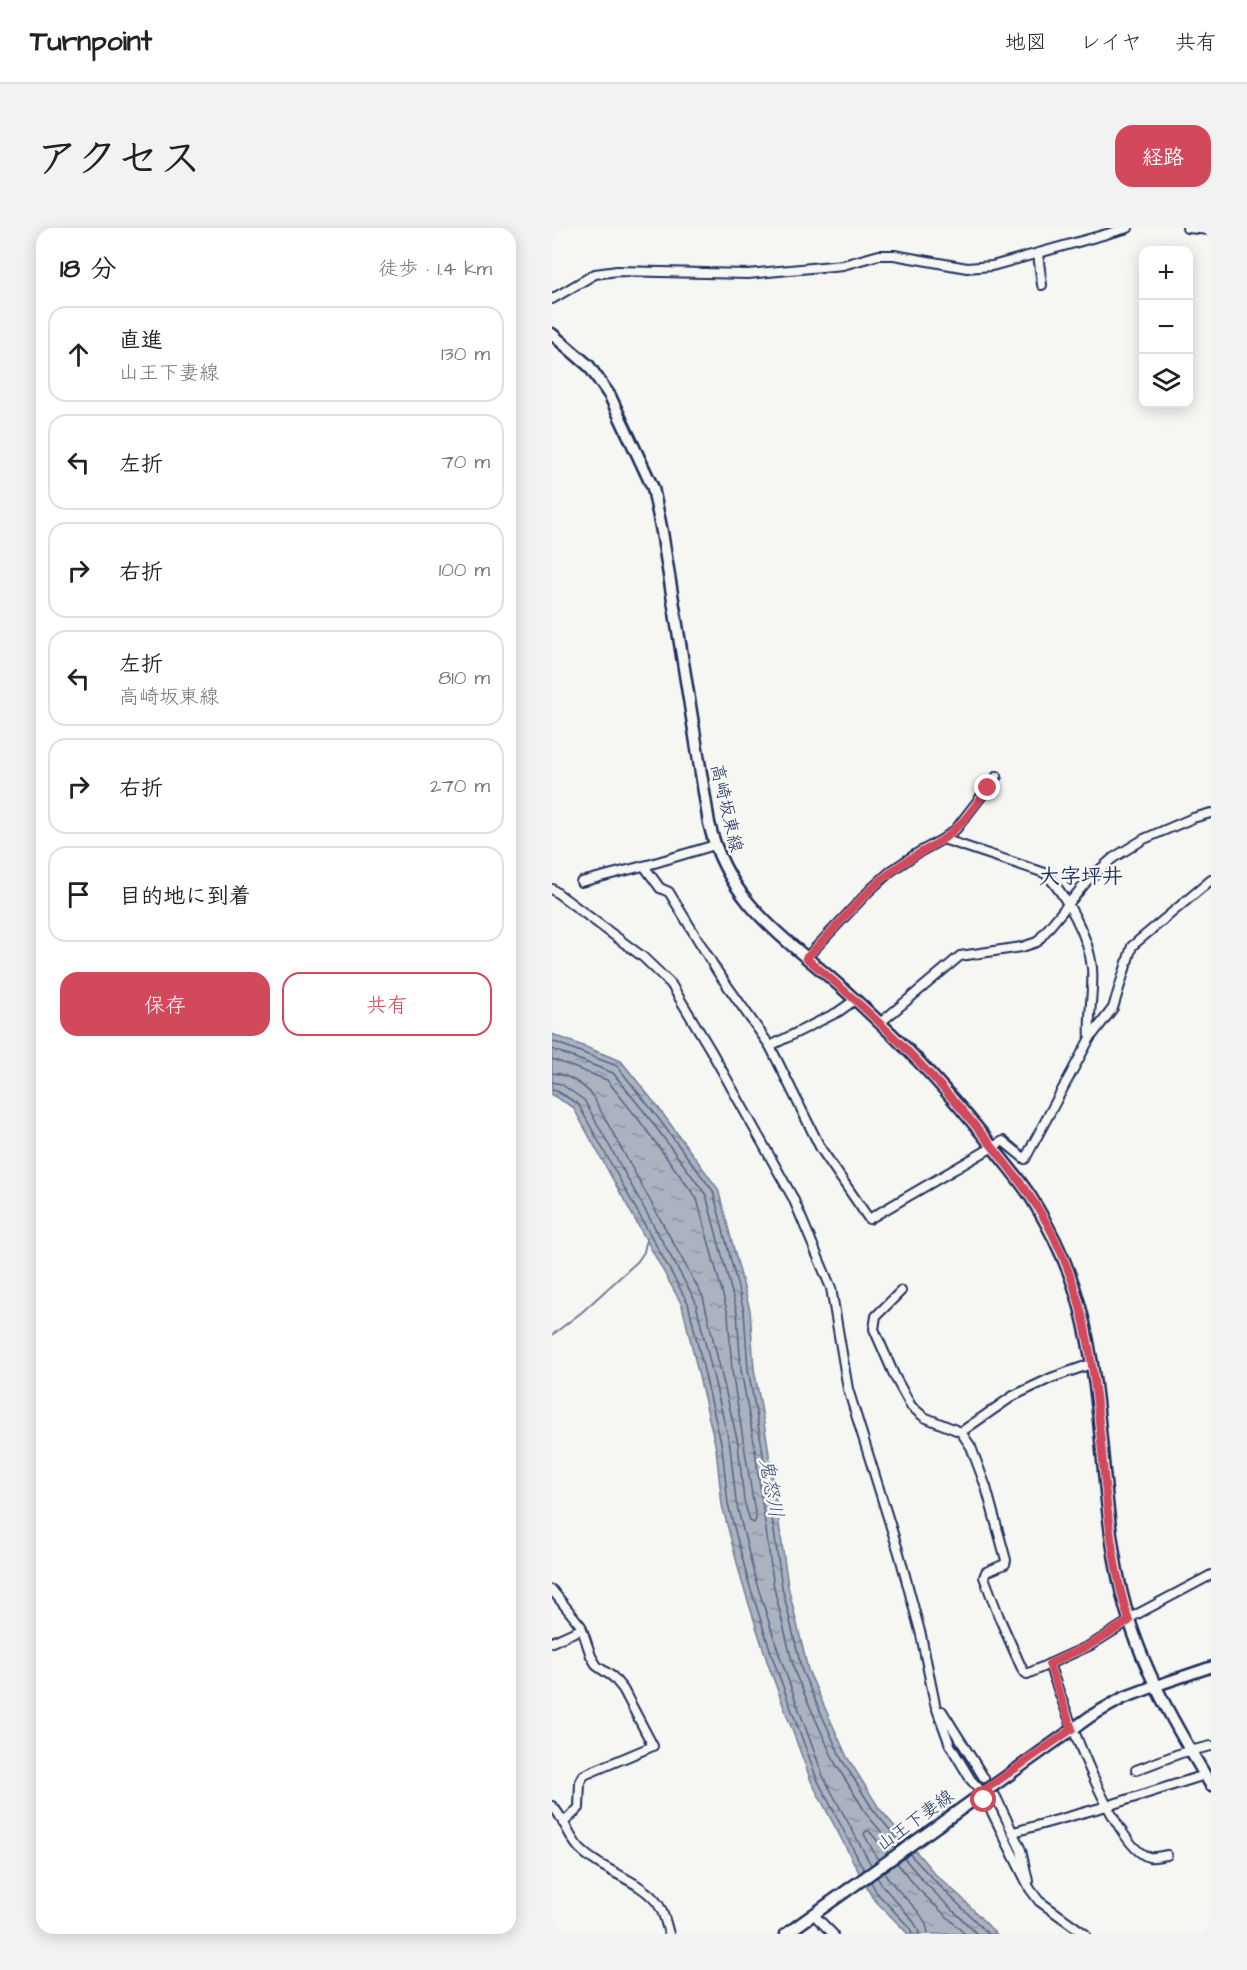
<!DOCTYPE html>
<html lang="ja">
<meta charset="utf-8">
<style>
:root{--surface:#fff;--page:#f2f2f2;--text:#222;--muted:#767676;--line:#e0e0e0;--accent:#d1495b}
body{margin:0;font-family:"Architects Daughter","Klee One",sans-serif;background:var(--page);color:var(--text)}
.controls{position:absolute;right:18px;top:18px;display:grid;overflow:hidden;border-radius:12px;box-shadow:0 3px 15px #0003}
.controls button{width:54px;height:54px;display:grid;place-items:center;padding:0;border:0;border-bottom:2px solid var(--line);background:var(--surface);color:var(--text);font:30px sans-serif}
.stop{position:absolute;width:18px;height:18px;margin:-14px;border:4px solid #d1495b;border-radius:50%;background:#fff}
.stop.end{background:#d1495b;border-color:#fff;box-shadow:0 2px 6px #0008}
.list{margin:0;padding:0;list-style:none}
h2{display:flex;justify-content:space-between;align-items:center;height:78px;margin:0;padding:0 24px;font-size:26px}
h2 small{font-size:20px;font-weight:400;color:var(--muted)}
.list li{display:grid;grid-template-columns:39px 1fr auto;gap:18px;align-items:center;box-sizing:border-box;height:96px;margin:0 12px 12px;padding:0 12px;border:2px solid var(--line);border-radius:18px}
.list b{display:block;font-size:22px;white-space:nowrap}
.list p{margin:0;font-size:20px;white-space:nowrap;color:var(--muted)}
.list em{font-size:20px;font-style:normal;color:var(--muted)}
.actions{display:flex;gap:12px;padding:18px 24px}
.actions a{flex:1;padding:14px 0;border:2px solid var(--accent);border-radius:18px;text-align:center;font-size:21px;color:var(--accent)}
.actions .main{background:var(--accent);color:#fff}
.icon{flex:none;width:33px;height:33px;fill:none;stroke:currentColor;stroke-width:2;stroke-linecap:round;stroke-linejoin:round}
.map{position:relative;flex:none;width:659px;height:1706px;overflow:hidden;border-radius:18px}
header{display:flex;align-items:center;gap:36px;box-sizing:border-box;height:84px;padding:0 30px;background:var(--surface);border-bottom:2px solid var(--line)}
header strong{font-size:28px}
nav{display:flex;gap:33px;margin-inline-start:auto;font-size:21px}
.intro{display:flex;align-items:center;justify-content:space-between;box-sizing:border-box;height:144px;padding:0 36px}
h1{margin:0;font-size:42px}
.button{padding:15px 27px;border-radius:18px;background:var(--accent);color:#fff;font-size:21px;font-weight:700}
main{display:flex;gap:36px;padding:0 36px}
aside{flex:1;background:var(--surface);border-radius:18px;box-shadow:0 3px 15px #0003}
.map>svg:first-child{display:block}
</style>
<header>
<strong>Turnpoint</strong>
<nav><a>地図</a><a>レイヤ</a><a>共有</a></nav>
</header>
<div class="intro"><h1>アクセス</h1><a class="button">経路</a></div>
<main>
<aside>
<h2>18 分<small>徒歩 · 1.4 km</small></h2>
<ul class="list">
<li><svg class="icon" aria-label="ahead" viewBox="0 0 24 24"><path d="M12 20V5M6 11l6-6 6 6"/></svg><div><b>直進</b><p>山王下妻線</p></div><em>130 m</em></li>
<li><svg class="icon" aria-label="left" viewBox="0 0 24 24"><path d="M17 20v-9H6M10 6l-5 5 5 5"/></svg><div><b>左折</b></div><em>70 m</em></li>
<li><svg class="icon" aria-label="right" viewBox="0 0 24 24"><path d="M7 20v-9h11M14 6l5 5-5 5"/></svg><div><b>右折</b></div><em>100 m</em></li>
<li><svg class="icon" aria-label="left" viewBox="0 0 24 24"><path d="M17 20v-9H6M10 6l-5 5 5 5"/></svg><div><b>左折</b><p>高崎坂東線</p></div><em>810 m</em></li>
<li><svg class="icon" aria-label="right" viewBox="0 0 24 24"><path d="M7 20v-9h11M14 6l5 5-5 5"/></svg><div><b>右折</b></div><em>270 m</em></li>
<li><svg class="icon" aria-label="arrive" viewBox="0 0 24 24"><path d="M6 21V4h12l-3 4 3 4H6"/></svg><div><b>目的地に到着</b></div></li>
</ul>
<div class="actions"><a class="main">保存</a><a>共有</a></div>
</aside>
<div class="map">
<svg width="659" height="1706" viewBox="0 0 659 1706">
<defs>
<pattern id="water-ripples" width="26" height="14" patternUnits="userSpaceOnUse" patternTransform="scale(1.5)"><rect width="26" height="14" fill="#abb2c0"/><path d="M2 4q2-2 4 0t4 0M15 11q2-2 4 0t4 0" fill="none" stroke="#8a919f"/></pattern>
</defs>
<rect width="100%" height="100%" fill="#f6f6f2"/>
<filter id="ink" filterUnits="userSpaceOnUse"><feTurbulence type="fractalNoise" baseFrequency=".0167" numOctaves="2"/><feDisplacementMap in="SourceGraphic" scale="12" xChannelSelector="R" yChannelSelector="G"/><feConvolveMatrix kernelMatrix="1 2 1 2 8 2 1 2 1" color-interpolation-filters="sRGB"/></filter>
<g filter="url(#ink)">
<polygon fill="url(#water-ripples)" stroke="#717e99" stroke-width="1.5" points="0,806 69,833 105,878 166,961 198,1082 202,1141 215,1212 236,1358 256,1442 295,1529 327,1580 383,1646 409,1669 444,1706 356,1706 320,1669 259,1553 216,1436 190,1354 170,1277 164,1220 130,1077 21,879 0,867"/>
<polygon fill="#f6f6f2" points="356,1609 364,1619 310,1657 305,1646"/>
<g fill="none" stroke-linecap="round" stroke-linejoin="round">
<g stroke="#556385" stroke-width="1.5">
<polyline points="0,813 65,838 100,882 161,963 192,1083 196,1141 209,1213 230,1359 250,1443 290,1532 322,1583 349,1615"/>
<polyline points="0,821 61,845 94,886 154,967 185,1084 189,1142 202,1215 222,1360 243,1445 283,1535 316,1588 343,1620"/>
<path d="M 0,831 L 55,852 L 87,892 L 145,971 L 176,1086 L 180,1143 L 204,1291 L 202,1295 L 198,1293 L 192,1273 L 186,1215 L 151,1069 L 40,867 C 31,856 14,846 0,845"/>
<polyline points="0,854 9,856 32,872 143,1072 178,1218 184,1274 203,1350 229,1432 271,1548 319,1637"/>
<polyline points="0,862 5,863 26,876 136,1075 170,1219 176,1276 196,1352 222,1434 265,1551 312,1642"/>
<path d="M 358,1626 C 382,1654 410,1679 436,1706"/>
<polyline points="352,1630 373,1655 425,1706"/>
<polyline points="326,1632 312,1606 314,1603 317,1603 336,1625"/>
<polyline points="345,1635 366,1661 413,1706"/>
<path d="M 332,1644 C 343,1665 375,1683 376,1706"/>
<path d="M 325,1649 C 334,1667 366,1691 367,1706"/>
<polyline points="319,1654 325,1665 358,1700 360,1706"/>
</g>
<polyline stroke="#717e99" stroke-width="2" points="0,1107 30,1084 86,1033 92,1024 95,1010"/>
<g stroke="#1b2f5e" stroke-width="12">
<g id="minor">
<polyline points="635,0 659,2"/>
<polyline points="486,26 490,57"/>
<polyline points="0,71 43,46 65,43 196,46 291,37 327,27 342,27 415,40 440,38 576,0"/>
<polyline points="92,638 108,660 117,664 165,743 218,818"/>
<polyline points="29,654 99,636 163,617"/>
<polyline points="0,661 91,729 119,756 158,821 241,970 279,1060 296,1161 347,1325 369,1407 383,1476 398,1517 419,1552 430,1564 478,1661 487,1673 533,1706"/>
<polyline points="254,730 318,662 339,643 364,626 391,611 404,601 445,548"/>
<path d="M 303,772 L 286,784 L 218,818 L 269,921 L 317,991 L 451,913 L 473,931 L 538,810 C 536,787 542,763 540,740 C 537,709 514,667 493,645 L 391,611"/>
<polyline points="328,795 408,728 470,719 485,714 536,652 561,630 592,611 641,590 659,585"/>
<polyline points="538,810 561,780 580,718 659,652"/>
<polyline points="349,1063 324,1088 322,1101 343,1149 359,1178 372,1189 409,1204 419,1219 434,1259 454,1332 453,1336 434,1344 432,1349 447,1389 471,1443 475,1446 539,1417 577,1393"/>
<polyline points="409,1204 461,1168 499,1150 539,1136"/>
<polyline points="0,1362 29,1398 39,1428 45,1438 61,1449 71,1461 101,1518 32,1547 28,1554 27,1580 11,1595"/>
<polyline points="576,1391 659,1347"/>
<polyline points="0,1414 29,1401"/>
<path d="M 497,1436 C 510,1472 561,1620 597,1629 C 602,1630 610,1628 615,1627"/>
<polyline points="390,1483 432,1550"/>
<polyline points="584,1542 629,1525 659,1518"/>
<polyline points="444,1569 469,1622 476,1653"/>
<path d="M 0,1578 C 10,1586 16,1608 27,1620 C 49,1643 89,1652 106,1676 C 112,1684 114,1696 117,1706"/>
<polyline points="462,1604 555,1578 653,1547"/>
<polyline points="261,1686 281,1706"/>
</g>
</g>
<g stroke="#1b2f5e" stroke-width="14">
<polyline id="tertiary" points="603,1458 659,1439"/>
</g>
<g stroke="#1b2f5e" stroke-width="15">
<g id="secondary">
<path d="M 0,106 L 37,138 L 58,168 L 101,260 L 110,304 L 157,595 C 172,660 212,695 262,736 C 284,754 305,773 325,792 C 367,831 404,873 439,917 C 453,935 468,952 480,971 C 501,1005 518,1041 528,1079 C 552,1168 548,1263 567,1353 C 582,1427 620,1493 659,1557"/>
<polyline points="234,1706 539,1488 571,1470 603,1458"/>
</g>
</g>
<use href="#minor" stroke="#f6f6f2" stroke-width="8"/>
<use href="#tertiary" stroke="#f6f6f2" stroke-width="9"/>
<use href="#secondary" stroke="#f6f6f2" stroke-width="10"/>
</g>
</g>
<g fill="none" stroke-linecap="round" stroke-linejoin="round" filter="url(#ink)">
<path stroke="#d1495b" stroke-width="8" d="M 432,1572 L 430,1564 L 520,1501 L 497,1436 L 538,1417 L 577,1393 C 549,1303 554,1206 536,1114 C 529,1077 518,1041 501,1007 C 485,974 462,946 439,917 C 384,848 323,786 254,730 C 283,702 307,669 339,644 C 355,631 373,623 390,612 C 409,599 423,578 436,560"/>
</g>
<g text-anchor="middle" stroke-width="5" stroke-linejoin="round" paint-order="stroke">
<g font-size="18" fill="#1b2f5e" stroke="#f6f6f2">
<text transform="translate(175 580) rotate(77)" y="6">高崎坂東線</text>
<text transform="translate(363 1592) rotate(-36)" y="6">山王下妻線</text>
</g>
<g font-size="20" font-style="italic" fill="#46567b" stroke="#f6f6f2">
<text transform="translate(220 1260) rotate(80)" y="7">鬼怒川</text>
</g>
<g font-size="21" font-weight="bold" fill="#1b2f5e" stroke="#f6f6f2">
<text x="529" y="655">大字坪井</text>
</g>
</g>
</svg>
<div class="controls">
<button>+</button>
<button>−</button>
<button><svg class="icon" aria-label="layers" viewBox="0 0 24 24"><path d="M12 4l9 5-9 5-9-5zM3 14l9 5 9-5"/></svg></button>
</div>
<div class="stop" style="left:432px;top:1572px"></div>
<div class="stop end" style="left:436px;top:560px"></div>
</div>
</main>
